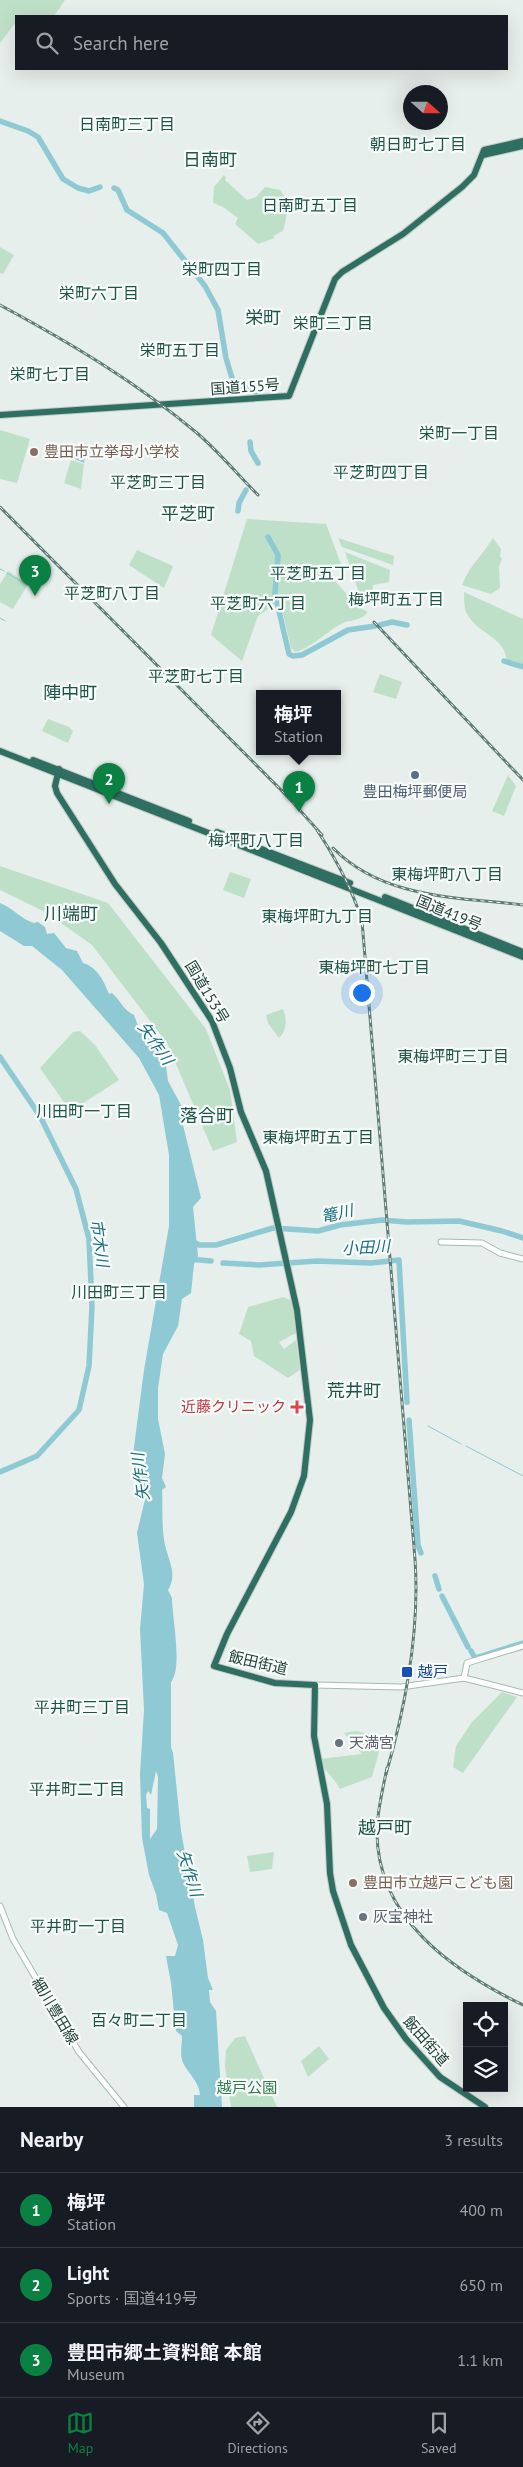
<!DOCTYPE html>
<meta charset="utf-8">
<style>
:root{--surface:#171b24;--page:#242831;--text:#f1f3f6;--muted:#9ea1a6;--line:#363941;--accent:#0b8043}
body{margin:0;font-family:"PT Sans","Noto Sans JP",sans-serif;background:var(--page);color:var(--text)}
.controls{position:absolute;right:15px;bottom:15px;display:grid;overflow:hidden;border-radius:0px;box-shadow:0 5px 20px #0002}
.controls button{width:45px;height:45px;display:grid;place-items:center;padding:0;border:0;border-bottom:1px solid var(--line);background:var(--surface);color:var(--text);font:25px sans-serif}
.compass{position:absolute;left:403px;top:85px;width:45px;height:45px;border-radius:50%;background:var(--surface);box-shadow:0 5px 20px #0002;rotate:111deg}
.you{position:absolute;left:361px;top:992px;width:18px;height:18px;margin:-12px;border:4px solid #fff;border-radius:50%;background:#1a73e8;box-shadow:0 0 0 8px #1a73e833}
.badge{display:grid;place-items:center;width:32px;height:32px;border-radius:50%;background:var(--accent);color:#fff;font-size:16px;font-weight:700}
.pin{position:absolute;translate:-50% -41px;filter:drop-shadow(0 1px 2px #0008)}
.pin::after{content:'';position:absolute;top:26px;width:18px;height:15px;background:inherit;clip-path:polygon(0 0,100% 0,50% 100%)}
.popup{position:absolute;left:256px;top:690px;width:85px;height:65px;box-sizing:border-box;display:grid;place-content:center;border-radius:0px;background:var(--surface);filter:drop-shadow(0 1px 4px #0005);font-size:16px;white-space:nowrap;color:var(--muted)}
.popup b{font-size:19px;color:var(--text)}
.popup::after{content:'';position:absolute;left:50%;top:100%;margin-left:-10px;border:10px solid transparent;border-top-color:var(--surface)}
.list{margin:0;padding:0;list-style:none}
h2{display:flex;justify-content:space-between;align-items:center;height:65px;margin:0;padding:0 20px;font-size:21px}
h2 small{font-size:16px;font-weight:400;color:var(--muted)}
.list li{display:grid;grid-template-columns:32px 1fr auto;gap:15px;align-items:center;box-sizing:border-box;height:75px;padding:0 20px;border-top:1px solid var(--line)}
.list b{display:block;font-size:19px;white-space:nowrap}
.list p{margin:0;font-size:16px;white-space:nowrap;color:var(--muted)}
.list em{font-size:16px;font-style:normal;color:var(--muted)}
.icon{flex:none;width:28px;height:28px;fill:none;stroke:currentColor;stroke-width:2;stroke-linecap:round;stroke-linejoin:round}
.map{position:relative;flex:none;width:523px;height:2107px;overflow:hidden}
.search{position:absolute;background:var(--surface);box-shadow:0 5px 20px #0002;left:15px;right:15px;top:15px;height:55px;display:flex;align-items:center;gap:12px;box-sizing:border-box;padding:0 18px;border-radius:0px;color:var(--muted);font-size:19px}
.sheet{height:290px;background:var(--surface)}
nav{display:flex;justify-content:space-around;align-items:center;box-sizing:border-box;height:70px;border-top:1px solid var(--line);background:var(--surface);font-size:14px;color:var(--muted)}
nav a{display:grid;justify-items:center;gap:2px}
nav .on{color:var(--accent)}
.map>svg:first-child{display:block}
</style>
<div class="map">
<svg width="523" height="2107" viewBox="0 0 523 2107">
<rect width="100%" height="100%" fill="#e6efeb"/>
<g fill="#bfe0c8">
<polygon points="0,0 65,0 54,16 16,16 16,22 0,43"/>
<path d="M 224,175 L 226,178 L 225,180 L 247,200 L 256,197 L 265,187 L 280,190 C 291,204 287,216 283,231 L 273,236 L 275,238 L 258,244 L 235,224 L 238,218 L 223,207 L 213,203 L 214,187 Z"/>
<polygon points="0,247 14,255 3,274 0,273"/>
<polygon points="0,430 30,439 17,483 0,479"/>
<polygon points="71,460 84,464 81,489 64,483"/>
<path d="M 247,519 L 326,524 L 341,564 L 329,574 L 358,607 L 368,612 C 360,622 349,619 339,625 C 327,632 308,650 295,652 L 291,648 L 280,601 L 258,616 L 242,661 L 211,635 Z"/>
<polygon points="338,538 394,556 393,565 342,547"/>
<path d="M 493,538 L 501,549 L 500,557 L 502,558 L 499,567 L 500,588 L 491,594 L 462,585 C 470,565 482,556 493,538 Z"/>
<polygon points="137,550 173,566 164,588 129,565"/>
<polygon points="345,552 390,570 389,582 373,585 373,590 359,593"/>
<polygon points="8,571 28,584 13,609 0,602 0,584"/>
<path d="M 464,592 L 523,619 L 523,665 L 507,662 C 505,635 478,636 466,612 C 464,606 464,598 464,592 Z"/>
<polygon points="380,674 402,682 396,699 373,692"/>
<polygon points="48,719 69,727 73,731 68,743 42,731"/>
<polygon points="508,775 516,786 504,816 492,811"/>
<polygon points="0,866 108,903 206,1029 230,1090 237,1142 213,1151 167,1043 92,945 47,913 0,890"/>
<polygon points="230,872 251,879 244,898 223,890"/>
<path d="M 283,1009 C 287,1019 287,1030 279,1038 L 268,1023 L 266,1015 Z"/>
<polygon points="80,1031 95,1045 119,1080 74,1109 68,1108 40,1068 73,1032"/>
<polygon points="283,1297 293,1301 296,1333 279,1342 284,1349 296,1340 300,1370 288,1378 254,1356 251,1341 239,1334 248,1307"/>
<polygon points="502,1692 517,1697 463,1773 453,1767 456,1746 472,1722"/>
<path d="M 356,1731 L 383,1737 L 372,1777 L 340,1789 C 334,1777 323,1771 320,1759 L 362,1754 L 344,1733 Z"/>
<polygon points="274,1852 272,1869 250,1872 247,1856"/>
<polygon points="245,2036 277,2107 231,2107 225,2066 226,2050 235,2038"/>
<polygon points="319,2046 329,2059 308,2077 301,2061"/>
</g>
<g fill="#8ec9d4" fill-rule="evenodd">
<polygon points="87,444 84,463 70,457 74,445"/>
<path d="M 0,903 C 13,908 21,919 34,923 L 38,922 L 45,927 L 47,934 L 54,933 L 66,948 L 77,951 L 83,963 C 97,967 104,981 109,994 L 112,993 C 121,1001 123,1010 134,1015 L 140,1031 L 145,1033 L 166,1066 L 168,1081 L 182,1107 L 183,1125 L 201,1198 L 193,1207 L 198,1256 L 194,1264 L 191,1293 L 182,1299 L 178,1326 L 163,1354 L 158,1388 L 158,1419 L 165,1454 L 162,1478 L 166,1487 L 162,1490 C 163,1508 161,1531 166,1549 C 170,1563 177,1576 168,1590 L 172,1598 C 172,1618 183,1667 171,1682 L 171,1747 L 173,1753 L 181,1831 L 195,1907 L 203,1940 L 208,1978 L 213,1990 L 209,1990 L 210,2002 L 216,2011 L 222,2107 L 194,2107 L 194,2095 L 200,2095 C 199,2080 186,2072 182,2060 C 180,2051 182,2045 182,2036 L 176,2031 L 171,1983 L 166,1956 L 175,1956 L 178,1945 L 167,1913 L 159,1910 L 156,1894 L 149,1875 L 142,1838 L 140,1774 L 144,1710 L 140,1629 L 144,1584 L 137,1533 L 146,1495 L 136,1471 L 133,1455 L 144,1370 L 169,1226 L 169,1155 L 159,1095 L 139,1058 L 62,970 L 32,946 L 24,946 L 0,931 ZM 156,1771 L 158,1777 L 157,1829 L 150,1839 L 150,1809 L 147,1808 L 146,1795 L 148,1791 L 151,1795 Z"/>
</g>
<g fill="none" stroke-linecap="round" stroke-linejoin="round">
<g stroke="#8ec9d4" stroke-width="1">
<polyline points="0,569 4,571"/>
<polyline points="7,573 27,585"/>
<polyline points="0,618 5,621"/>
<polyline points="428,1426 461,1444"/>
<polyline points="466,1446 523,1476"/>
</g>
<g stroke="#8ec9d4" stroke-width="5.5">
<polyline points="0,121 28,131 38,137 63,179 78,188 89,191 100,187"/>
<polyline points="114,188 118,190 127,210 163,233 205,286 218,310 226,358 232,378 235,383 257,393"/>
<polyline points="250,442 251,451 258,463"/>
<polyline points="238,511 239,503 246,490"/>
<polyline points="268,537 278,555 275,594 289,654 293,656 302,655 348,630 375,626"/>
<polyline points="380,625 392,622 407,625"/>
<polyline points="504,661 523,667"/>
<polyline points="0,1057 40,1116 76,1189 89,1239 92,1306 89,1366 79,1410 37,1456 0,1472"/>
<polyline points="190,1240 199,1245 216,1245 273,1228 318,1231 340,1225 382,1220 407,1222 459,1221 502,1231 523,1238"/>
<polyline points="189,1259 211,1261"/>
<polyline points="223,1263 259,1265 317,1261 371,1263 399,1260 407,1402"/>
<polyline points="409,1420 418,1545 421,1553"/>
<polyline points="435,1576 439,1589"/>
<polyline points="442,1596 468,1647"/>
<polyline points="471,1651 475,1658 523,1643"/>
</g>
<g stroke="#a4bbb3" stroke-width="7">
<g id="secondary">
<polyline points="441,1242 482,1243 500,1253 523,1259"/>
<polyline points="464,1678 467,1663 523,1646"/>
<polyline points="315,1685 401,1687 464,1678 523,1693"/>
<polyline points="0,1906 13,1939 79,2052 124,2107"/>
</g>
</g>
<g stroke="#c2cac8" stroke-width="8">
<g id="highway">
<polyline points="483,155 523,146"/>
<polyline points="0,415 289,396 335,279 342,272 403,234 462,187 474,175 484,150 523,141"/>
<polyline points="0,751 523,957"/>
<polyline points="33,760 189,821"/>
<polyline points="59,769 55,786 57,793 115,884 161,943 212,1021 230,1068 241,1112 266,1171 297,1310 310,1420 304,1476 291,1512 227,1634 214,1666 275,1683 315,1685 314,1736 327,1804 330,1873 333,1891 351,1945 384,2008 406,2039 440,2077 485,2107"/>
<polyline points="217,832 350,883"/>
<polyline points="385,897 523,952"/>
</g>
</g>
<use href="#secondary" stroke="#fff" stroke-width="5"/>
<use href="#highway" stroke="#2f6f62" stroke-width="6"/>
<g stroke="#5f7d75" stroke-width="3">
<g id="rail">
<path d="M 0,305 C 69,342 136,382 197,433 C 219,452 238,475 258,495"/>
<polyline points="0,507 289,798 322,835"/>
<polyline points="374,622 523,780"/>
<path d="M 317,830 C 336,859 352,888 362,921 L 415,1559 C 420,1631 406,1705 386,1774"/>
<path d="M 333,848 C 383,899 457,897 523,905"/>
<path d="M 387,1768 C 383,1789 377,1810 377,1832 C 377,1919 453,1971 523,2005"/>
</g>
</g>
<use href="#rail" stroke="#f7fbf9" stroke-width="1" stroke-dasharray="4" stroke-linecap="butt"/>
</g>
<g fill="#8d6e63" stroke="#f7fbf9" stroke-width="2">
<circle cx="34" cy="452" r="5"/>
<circle cx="353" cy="1883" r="5"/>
</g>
<circle fill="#5c6f8a" stroke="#f7fbf9" stroke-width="2" cx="415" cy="775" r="5"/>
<path fill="#e0444e" stroke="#f7fbf9" stroke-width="2" d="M294.5 1399.5h5v5h5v5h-5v5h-5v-5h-5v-5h5z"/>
<rect fill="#1a4fb4" stroke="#f7fbf9" stroke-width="2" x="401" y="1666" width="12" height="12" rx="2.5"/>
<g fill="#6b7280" stroke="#f7fbf9" stroke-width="2">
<circle cx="339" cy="1743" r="5"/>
<circle cx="363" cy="1917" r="5"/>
</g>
<g text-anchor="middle" stroke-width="4.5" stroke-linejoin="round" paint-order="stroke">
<g font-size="15" fill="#24423a" stroke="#f7fbf9">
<text transform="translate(245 387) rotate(-4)" y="5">国道155号</text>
<text transform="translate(449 913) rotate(22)" y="5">国道419号</text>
<text transform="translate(207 992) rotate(59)" y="5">国道153号</text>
<text transform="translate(258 1663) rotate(13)" y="5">飯田街道</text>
<text transform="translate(55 2011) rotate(59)" y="5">細川豊田線</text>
<text transform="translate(426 2041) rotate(49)" y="5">飯田街道</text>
</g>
<g font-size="15" fill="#785e54" stroke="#f7fbf9" text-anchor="start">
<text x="44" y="457">豊田市立挙母小学校</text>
<text x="363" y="1888">豊田市立越戸こども園</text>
</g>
<g font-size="15" fill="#4e5e75" stroke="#f7fbf9">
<text x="415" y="797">豊田梅坪郵便局</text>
</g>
<g font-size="15" fill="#be3a42" stroke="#f7fbf9" text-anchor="end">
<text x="286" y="1412">近藤クリニック</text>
</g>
<g font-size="15" fill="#164399" stroke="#f7fbf9" text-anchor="start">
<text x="418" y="1677">越戸</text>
</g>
<g font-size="15" fill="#5b616d" stroke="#f7fbf9" text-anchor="start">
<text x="349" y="1748">天満宮</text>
<text x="373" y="1922">灰宝神社</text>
</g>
<g font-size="15" fill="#2d7a4b" stroke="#f7fbf9">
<text x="247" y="2093">越戸公園</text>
</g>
<g font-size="16" fill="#1f5548" stroke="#f7fbf9">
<text x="127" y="130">日南町三丁目</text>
<text x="418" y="150">朝日町七丁目</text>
<text x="310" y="211">日南町五丁目</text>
<text x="222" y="275">栄町四丁目</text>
<text x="99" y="299">栄町六丁目</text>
<text x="333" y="329">栄町三丁目</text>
<text x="180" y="356">栄町五丁目</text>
<text x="50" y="380">栄町七丁目</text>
<text x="459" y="439">栄町一丁目</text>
<text x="381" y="478">平芝町四丁目</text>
<text x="158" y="488">平芝町三丁目</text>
<text x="318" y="579">平芝町五丁目</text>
<text x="112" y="599">平芝町八丁目</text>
<text x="396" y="605">梅坪町五丁目</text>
<text x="258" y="609">平芝町六丁目</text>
<text x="196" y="682">平芝町七丁目</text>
<text x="256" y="846">梅坪町八丁目</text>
<text x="447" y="880">東梅坪町八丁目</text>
<text x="317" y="922">東梅坪町九丁目</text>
<text x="374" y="973">東梅坪町七丁目</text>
<text x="453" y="1062">東梅坪町三丁目</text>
<text x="84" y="1117">川田町一丁目</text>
<text x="318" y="1143">東梅坪町五丁目</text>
<text x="119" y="1298">川田町三丁目</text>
<text x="82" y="1713">平井町三丁目</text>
<text x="77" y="1795">平井町二丁目</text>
<text x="78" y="1932">平井町一丁目</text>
<text x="139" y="2026">百々町二丁目</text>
</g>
<g font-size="16" font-style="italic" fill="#1c6f80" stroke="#f7fbf9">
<text transform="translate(156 1043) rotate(55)" y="6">矢作川</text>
<text transform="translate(337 1213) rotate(-12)" y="6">篭川</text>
<text transform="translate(100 1243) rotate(82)" y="6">市木川</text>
<text transform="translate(366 1247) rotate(-3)" y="6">小田川</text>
<text transform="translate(140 1477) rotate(-97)" y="6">矢作川</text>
<text transform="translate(190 1873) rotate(72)" y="6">矢作川</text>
</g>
<g font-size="18" fill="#1f5548" stroke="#f7fbf9">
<text x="210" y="166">日南町</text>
<text x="263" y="324">栄町</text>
<text x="188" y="520">平芝町</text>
<text x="70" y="699">陣中町</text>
<text x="71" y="920">川端町</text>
<text x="207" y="1122">落合町</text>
<text x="354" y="1397">荒井町</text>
<text x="385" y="1834">越戸町</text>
</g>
</g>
</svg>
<div class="controls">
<button><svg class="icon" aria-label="locate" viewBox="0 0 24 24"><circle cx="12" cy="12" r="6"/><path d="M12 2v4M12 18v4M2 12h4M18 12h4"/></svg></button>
<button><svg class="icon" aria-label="layers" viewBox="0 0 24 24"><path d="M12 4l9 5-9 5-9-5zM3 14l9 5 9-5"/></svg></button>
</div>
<svg class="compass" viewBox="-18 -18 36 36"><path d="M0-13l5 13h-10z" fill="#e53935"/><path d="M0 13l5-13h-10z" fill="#9ea1a6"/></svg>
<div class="you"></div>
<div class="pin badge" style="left:299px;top:812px">1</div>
<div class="popup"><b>梅坪</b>Station</div>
<div class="pin badge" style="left:109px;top:804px">2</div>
<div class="pin badge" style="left:35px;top:596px">3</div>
<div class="search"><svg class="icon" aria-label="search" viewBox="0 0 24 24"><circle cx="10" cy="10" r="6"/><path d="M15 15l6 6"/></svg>Search here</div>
</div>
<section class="sheet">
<h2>Nearby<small>3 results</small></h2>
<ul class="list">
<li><span class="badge">1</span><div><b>梅坪</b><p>Station</p></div><em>400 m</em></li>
<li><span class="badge">2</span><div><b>Light</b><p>Sports · 国道419号</p></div><em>650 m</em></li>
<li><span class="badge">3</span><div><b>豊田市郷土資料館 本館</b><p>Museum</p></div><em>1.1 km</em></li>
</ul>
</section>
<nav>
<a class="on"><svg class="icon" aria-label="map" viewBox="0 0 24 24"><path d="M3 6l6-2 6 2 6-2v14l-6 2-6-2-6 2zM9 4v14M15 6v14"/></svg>Map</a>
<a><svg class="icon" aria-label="directions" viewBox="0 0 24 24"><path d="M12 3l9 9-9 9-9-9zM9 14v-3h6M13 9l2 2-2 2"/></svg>Directions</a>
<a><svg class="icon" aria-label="saved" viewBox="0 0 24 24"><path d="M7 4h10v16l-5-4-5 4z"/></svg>Saved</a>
</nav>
